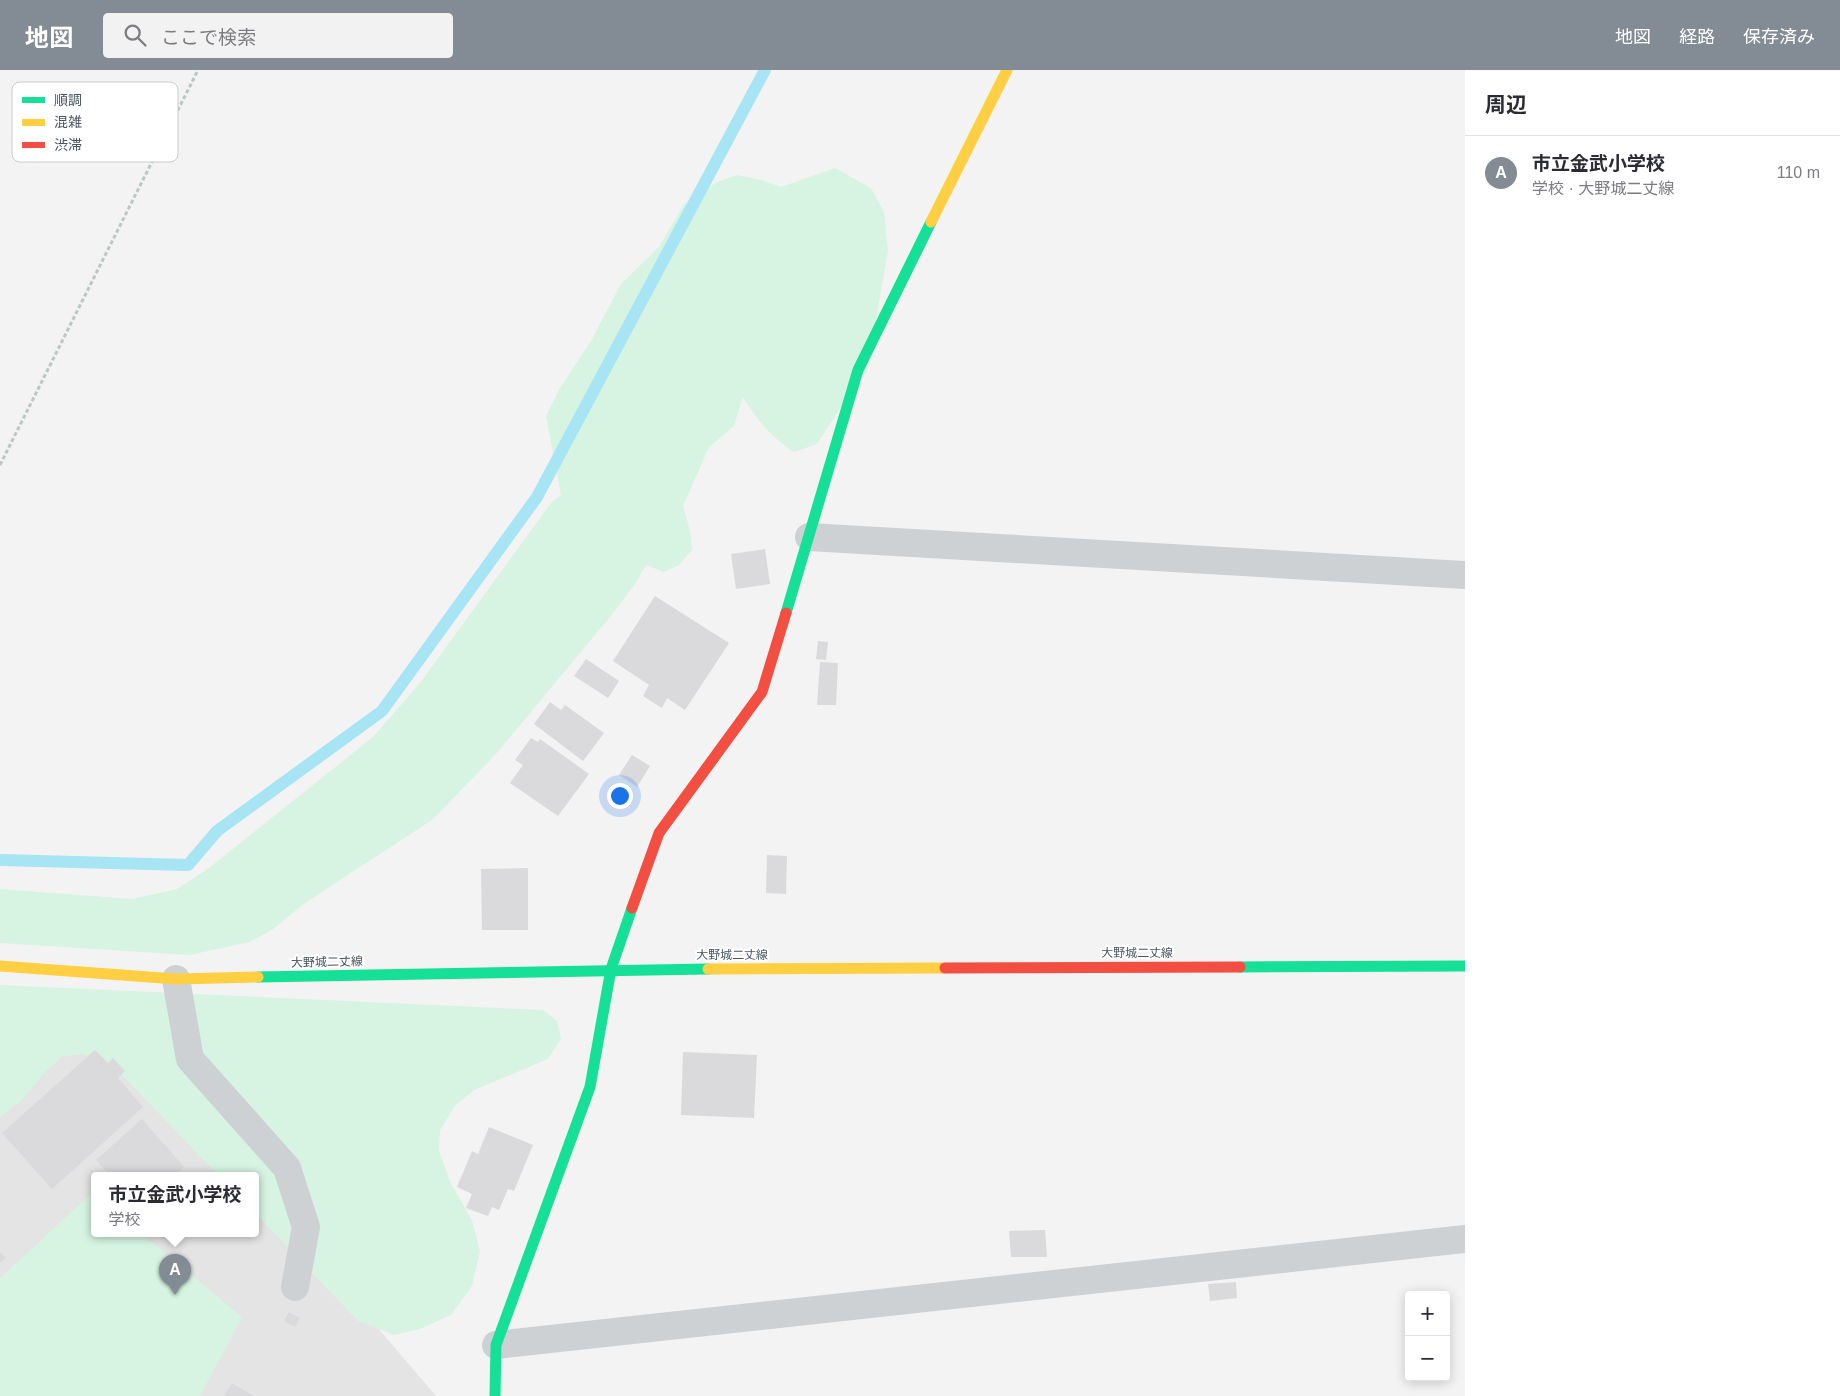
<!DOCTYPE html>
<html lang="ja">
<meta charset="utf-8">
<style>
:root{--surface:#fff;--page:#f2f2f3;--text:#2b2b33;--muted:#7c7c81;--line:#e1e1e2;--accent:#838c94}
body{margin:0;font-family:Arial,"Noto Sans JP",sans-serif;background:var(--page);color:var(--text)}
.controls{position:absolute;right:15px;bottom:15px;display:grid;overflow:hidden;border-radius:5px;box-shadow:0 2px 12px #0003}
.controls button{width:45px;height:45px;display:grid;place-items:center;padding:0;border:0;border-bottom:1px solid var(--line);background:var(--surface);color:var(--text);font:25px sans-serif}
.you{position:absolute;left:619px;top:725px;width:18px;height:18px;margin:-12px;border:4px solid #fff;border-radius:50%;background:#1a73e8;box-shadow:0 0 0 8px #1a73e833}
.badge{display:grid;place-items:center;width:32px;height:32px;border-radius:50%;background:var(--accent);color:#fff;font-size:16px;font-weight:700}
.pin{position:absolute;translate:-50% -41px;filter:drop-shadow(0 1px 2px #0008)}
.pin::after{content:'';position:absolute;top:26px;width:18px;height:15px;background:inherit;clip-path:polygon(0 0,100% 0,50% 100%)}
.popup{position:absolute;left:91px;top:1102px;width:168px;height:65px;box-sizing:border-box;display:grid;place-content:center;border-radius:5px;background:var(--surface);filter:drop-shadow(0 1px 4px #0005);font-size:16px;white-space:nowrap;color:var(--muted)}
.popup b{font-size:19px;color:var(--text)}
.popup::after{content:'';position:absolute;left:50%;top:100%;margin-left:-10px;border:10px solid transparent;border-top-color:var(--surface)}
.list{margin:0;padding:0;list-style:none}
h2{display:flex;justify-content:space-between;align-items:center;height:65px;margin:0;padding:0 20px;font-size:21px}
h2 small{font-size:16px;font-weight:400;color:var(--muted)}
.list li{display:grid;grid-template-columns:32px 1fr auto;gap:15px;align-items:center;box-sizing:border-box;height:75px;padding:0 20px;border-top:1px solid var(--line)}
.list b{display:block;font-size:19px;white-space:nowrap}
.list p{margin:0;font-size:16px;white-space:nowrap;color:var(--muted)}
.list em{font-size:16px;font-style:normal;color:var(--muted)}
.icon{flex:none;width:28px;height:28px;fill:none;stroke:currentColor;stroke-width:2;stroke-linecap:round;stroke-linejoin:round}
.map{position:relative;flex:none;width:1465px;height:1326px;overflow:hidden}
header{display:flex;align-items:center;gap:30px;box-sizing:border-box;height:70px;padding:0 25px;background:var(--accent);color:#fff}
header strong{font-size:24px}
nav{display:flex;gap:28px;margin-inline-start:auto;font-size:18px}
.search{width:350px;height:45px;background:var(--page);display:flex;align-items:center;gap:12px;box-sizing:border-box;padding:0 18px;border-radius:5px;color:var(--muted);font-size:19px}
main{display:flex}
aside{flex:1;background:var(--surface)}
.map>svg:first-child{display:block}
</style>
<header>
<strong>地図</strong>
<div class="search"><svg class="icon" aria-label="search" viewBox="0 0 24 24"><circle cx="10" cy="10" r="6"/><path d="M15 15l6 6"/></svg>ここで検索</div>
<nav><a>地図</a><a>経路</a><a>保存済み</a></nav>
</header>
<main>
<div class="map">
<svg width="1465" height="1326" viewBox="0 0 1465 1326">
<rect width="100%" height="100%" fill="#f3f3f3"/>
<polygon fill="#e4e4e5" points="106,936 249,1106 95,1106 95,1164 255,1164 255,1114 436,1326 0,1326 0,996"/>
<g fill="#d6f4e1">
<path d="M 835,98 L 871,118 L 884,142 L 888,181 L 868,296 L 817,374 L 794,382 C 770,366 758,351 743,327 L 734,356 L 709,377 L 683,436 L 690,461 L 692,480 L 679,495 L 664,502 L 646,495 L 635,514 L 614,542 L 495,685 L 432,750 L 305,833 L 272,860 L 249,872 L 190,885 L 0,873 L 0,819 L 132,829 L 177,819 L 209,798 L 373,667 L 420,613 L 551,433 L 561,425 L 546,346 L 560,318 L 592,269 L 621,214 L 659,177 L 684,134 L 717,112 L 737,105 L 761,110 L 781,117 Z"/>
<polygon points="0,915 543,940 557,951 561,969 548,989 474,1020 455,1036 440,1060 439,1081 451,1114 472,1150 480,1181 472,1216 451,1245 420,1259 394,1265 358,1251 255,1143 255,1106 219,1106 125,1008 100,990 83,984 62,987 46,1001 23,1029 0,1047"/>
<polygon points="93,1122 95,1124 95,1164 142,1164 242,1247 200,1326 0,1326 0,1208"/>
</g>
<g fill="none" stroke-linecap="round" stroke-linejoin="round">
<polyline stroke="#a7e4f4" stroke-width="12" points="0,790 188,795 217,761 382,641 537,427 765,0"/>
</g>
<g fill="#dadadc">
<polygon points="765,479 770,514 736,519 731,484"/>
<polygon points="655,526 729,573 685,640 667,628 662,638 643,626 649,615 613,591"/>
<polygon points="818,571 828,572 826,590 816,589"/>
<polygon points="586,589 619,611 608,628 574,606"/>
<polygon points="820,592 838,593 836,635 817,635"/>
<polygon points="550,632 561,640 565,635 604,663 583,691 534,654"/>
<polygon points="531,668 538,672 540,669 589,704 558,746 510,713 523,695 515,690"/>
<polygon points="632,685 650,696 637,717 619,705"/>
<polygon points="767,785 787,786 786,824 766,823"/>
<polygon points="528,798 528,860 482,860 481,799"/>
<polygon points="95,980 108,993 113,988 125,1001 118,1008 143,1037 52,1119 2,1063"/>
<polygon points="683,982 757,985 754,1048 681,1045"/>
<polygon points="142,1049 184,1097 174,1106 110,1106 96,1090"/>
<polygon points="489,1057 533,1075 514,1121 508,1119 499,1140 492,1137 488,1146 466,1138 472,1124 457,1117 472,1081 478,1084"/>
<polygon points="1045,1160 1047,1187 1011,1187 1009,1161"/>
<polygon points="0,1182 6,1188 0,1193"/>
<polygon points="1236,1212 1237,1228 1210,1231 1208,1214"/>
<polygon points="289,1242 300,1248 295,1257 284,1251"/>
<polygon points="232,1313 254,1326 224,1326"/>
</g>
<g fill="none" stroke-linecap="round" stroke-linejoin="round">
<polyline stroke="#bac8c3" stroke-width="3" stroke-dasharray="4 2.5" stroke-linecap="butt" points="0,395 198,0"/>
<g stroke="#ced1d4" stroke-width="28">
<polyline points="809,467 1465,505"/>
<polyline points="176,909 190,989 287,1098 306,1157 295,1217"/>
<polyline points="496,1275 1465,1169"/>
</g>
<g stroke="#16e098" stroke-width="11">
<polyline points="786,543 858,300 931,152"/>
<polyline points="1240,897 1465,896"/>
<polyline points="258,907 708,899"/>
<polyline points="495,1326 496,1275 590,1017 611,899 632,838"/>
</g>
<g stroke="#ffcf43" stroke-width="11">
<polyline points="931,152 1007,0"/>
<polyline points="0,896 176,909 258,907"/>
<polyline points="708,899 945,898"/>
</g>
<g stroke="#f24e42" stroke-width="11">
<polyline points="632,838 659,763 762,622 786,543"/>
<polyline points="945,898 1240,897"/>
</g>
</g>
<g text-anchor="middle" stroke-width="4" stroke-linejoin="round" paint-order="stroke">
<g font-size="12" fill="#475561" stroke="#fff">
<text x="1137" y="887">大野城二丈線</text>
<text x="732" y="889">大野城二丈線</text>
<text transform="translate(327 892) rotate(-1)" y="4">大野城二丈線</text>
</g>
</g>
<rect x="12" y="12" width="166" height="80" rx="8" fill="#fff" stroke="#c8ccd0" stroke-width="1"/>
<rect x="22" y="27" width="23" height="6" fill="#16e098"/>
<rect x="22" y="49" width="23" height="7" fill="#ffcf43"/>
<rect x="22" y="72" width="23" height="6" fill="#f24e42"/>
<g font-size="14" fill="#475561">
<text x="54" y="35">順調</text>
<text x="54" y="57">混雑</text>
<text x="54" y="80">渋滞</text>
</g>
</svg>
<div class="controls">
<button>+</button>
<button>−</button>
</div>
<div class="you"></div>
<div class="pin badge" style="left:175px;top:1225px">A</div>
<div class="popup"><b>市立金武小学校</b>学校</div>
</div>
<aside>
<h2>周辺<small></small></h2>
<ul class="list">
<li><span class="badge">A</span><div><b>市立金武小学校</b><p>学校 · 大野城二丈線</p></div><em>110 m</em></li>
</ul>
</aside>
</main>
